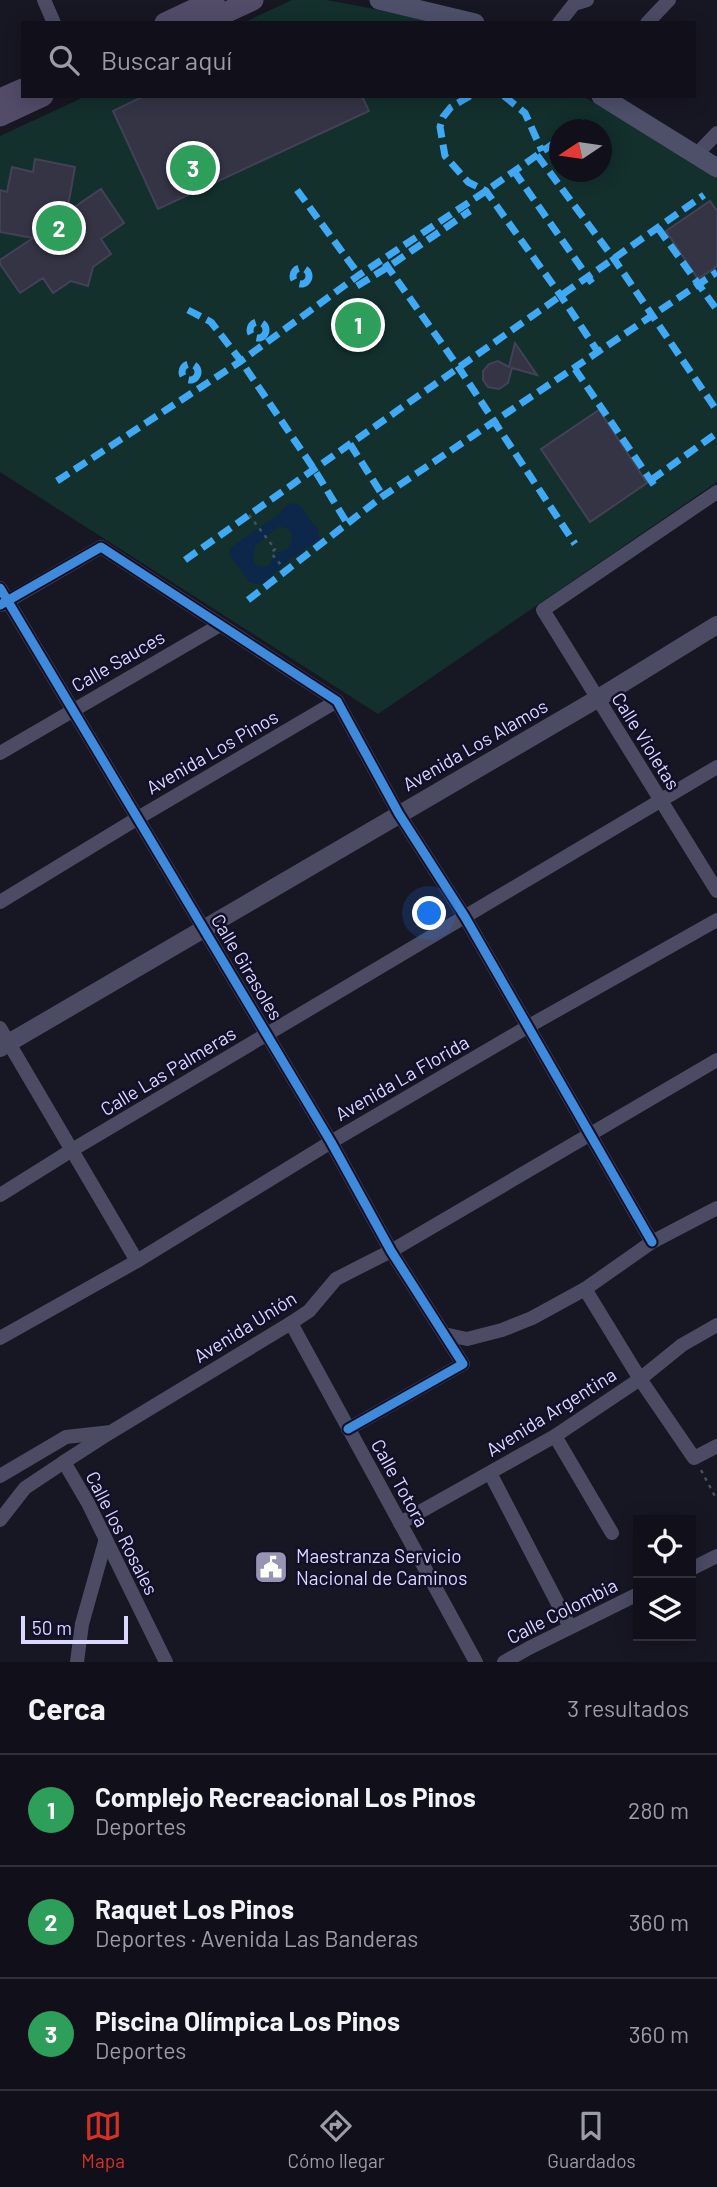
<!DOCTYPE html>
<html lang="es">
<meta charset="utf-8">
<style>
:root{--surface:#11101a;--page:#1e1e27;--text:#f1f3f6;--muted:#9c9da2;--line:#303039;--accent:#d93025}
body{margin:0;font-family:Barlow,sans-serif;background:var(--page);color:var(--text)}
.controls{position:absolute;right:21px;bottom:21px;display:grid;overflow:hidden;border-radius:0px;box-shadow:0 4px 18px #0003}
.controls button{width:63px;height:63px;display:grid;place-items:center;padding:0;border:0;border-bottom:2px solid var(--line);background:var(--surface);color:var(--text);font:35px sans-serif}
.compass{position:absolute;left:549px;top:119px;width:63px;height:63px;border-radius:50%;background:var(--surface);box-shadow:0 4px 18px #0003;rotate:257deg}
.scale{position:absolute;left:21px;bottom:18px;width:107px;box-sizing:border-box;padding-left:7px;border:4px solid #d9d8ff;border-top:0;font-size:19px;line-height:24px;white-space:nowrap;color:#d9d8ff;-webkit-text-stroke:5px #121029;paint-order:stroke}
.you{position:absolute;left:430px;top:914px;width:24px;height:24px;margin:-18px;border:5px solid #fff;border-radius:50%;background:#1a73e8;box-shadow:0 0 0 10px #1a73e833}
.badge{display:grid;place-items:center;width:46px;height:46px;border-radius:50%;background:var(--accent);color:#fff;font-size:23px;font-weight:700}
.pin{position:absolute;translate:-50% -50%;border:4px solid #fff;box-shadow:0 2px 7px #0006}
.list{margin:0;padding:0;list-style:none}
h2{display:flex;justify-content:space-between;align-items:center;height:91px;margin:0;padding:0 28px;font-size:30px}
h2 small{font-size:23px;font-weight:400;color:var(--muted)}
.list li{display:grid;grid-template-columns:46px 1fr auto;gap:21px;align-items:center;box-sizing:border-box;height:112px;padding:0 28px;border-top:2px solid var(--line)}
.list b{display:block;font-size:26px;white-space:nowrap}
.list p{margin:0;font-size:23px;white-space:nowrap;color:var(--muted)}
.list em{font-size:23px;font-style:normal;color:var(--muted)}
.icon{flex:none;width:38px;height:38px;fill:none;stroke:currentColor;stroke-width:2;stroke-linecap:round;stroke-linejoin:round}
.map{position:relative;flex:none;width:717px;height:1662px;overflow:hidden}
.search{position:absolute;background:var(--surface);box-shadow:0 4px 18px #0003;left:21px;right:21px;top:21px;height:77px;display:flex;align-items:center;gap:18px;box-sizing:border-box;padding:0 24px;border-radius:0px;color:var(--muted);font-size:26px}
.sheet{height:427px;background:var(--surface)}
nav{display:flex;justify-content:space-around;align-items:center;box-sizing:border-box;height:98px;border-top:2px solid var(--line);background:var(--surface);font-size:19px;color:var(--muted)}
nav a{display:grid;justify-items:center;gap:4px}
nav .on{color:var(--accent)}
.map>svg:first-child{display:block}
</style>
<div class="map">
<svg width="717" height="1662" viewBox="0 0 717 1662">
<rect width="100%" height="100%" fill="#171623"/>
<g fill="#13302d" fill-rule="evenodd">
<polygon points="292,0 327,0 449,23 243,23"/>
<path d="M 86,96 L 583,96 L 717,178 L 717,482 L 378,714 L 0,472 L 0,136 ZM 560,130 L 602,130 L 602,172 L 560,172 Z"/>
</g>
<path fill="#0c2749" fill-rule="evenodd" d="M 293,503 C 308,507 306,521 318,528 L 320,541 L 303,550 L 300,555 L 291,558 L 264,583 L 256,584 L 249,582 L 230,556 L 230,548 L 280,513 L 285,506 ZM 279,526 L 290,529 L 292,538 L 291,544 L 285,550 L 276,553 L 269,565 L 261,567 L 255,564 L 253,557 L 255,546 Z"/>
<g fill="#353445" stroke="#434157" stroke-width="2">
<polygon points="144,96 362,96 369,111 158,209 113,111"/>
<polygon points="35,159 75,167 67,212 101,189 124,223 101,239 111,254 93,267 88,286 71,281 53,293 43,278 20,293 0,264 0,260 33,238 0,232 0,190 7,192 12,167 33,172"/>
<polygon points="710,201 717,211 717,266 698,279 666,231"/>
<polygon points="515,343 537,375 512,368 508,383 499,389 488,387 483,380 483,371 489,364 498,361 509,367"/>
<polygon points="599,410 647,483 590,522 541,449"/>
</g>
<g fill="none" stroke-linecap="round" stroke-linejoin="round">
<g stroke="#43525f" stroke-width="2.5" stroke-dasharray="3.5 5" stroke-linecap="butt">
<polyline points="249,515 275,549 271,553 286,571"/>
<polyline points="701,1470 717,1500"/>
</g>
<g stroke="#4b4c64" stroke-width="14">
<polyline points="44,0 54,23"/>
<polyline points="559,23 574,4 587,0"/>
<polyline points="647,23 669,0"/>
<polyline points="696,155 717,133"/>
<polyline points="717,492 543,610 717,891"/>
<polyline points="0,588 331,1142 391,1251 463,1364 348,1429"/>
<polyline points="1,605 101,547 337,701 399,814 465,917 652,1242"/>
<polyline points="0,753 220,625"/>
<polyline points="0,902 138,818 337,701"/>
<polyline points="0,1028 137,1261"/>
<polyline points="0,1195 72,1150 717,767"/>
<polyline points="585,1289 640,1379 694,1458 717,1446"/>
<polyline points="291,1323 476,1662"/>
<polyline points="444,1334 467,1339 502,1330 532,1318 585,1289 652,1242 717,1208"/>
<polyline points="0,1338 137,1261 331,1142 529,1026 717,920"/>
<polyline points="109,1433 64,1462 88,1503 166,1662"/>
<polyline points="555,1436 612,1533"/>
<polyline points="490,1473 570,1627"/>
<polyline points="0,1476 66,1437 111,1432 291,1323 309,1311 336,1279 391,1251 717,1060"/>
<polyline points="0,1520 25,1488 64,1462"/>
<polyline points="400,1523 555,1436 640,1379 682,1345 717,1325"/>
<polyline points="691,1569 717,1556"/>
<polyline points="77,1662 82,1624 105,1542"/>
<polyline points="504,1662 529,1648 638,1594"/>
</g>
<polyline stroke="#4b4c64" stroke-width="18" points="0,1048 597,699 717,625"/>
<g stroke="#4e506a" stroke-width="19">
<polyline points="379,0 475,23"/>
<polyline points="601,96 717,168"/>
</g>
<g stroke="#534c69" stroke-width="21">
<polyline points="165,23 214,0"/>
<polyline points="203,23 253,0"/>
<polyline points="0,99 23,89"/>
<polyline points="0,116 43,96"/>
</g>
<g stroke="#3fa9f5" stroke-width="7" stroke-dasharray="14 7" stroke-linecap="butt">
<polyline points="470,96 451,107 443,117 440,127 445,156 468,182 486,191 561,296 598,352"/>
<polyline points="504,96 525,113 542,151"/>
<polyline points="574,130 589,119"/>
<polyline points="537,155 614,259 717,411"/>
<polyline points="514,171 592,283"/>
<polyline points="297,190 359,275"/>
<polyline points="658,228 717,310"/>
<polyline points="385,263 459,368 575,544"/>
<circle cx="301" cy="276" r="8"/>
<polyline points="357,286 388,267 470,211"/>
<polyline points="188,310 211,322 241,361 314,469 347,523"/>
<circle cx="258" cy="330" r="8"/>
<circle cx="190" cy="372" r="8"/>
<polyline points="575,369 656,488"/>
<polyline points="350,444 383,496"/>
<polyline points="651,480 717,433"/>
<polyline points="57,481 241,361 359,275 486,191 560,139"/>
<polyline points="185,560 704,195"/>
<polyline points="248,600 383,496 717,272"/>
</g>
<g stroke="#121029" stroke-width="13">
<g id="cycleway">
<polyline points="0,588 331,1142 391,1251 463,1364 348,1429"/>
<polyline points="0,605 101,547 337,701 399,814 465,917 652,1242"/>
</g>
</g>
<use href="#cycleway" stroke="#408adc" stroke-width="9"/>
</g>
<defs>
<g id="civic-square" transform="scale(1.75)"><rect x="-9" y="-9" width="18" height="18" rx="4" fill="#9594b2" stroke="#121029"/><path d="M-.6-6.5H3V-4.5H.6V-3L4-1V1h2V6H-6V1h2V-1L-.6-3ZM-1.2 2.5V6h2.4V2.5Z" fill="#fff"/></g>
</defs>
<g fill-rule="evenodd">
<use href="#civic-square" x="271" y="1567"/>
</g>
<g text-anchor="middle" stroke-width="5" stroke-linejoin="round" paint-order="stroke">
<g font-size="19" fill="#d9d8ff" stroke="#121029">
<text transform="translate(118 661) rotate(-30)" y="7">Calle Sauces</text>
<text transform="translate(646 741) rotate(58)" y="7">Calle Violetas</text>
<text transform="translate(475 745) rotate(-30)" y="7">Avenida Los Alamos</text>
<text transform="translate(212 752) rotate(-30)" y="7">Avenida Los Pinos</text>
<text transform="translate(247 967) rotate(59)" y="7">Calle Girasoles</text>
<text transform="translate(168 1071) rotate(-31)" y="7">Calle Las Palmeras</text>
<text transform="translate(402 1078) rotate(-30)" y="7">Avenida La Florida</text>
<text transform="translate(245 1327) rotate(-32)" y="7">Avenida Unión</text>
<text transform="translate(551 1412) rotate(-32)" y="7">Avenida Argentina</text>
<text transform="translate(400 1483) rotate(61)" y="7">Calle Totora</text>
<text transform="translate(122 1533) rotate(63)" y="7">Calle los Rosales</text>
<text transform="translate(562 1611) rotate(-27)" y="7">Calle Colombia</text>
</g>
<g font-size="19" fill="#d9d8ff" stroke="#121029" text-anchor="start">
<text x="296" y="1563">Maestranza Servicio<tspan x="296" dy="22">Nacional de Caminos</tspan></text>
</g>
</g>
</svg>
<div class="controls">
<button><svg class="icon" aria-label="locate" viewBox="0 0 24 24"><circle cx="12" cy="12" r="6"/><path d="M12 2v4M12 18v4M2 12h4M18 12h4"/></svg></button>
<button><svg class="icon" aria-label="layers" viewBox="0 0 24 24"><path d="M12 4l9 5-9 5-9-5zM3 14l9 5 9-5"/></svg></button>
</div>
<svg class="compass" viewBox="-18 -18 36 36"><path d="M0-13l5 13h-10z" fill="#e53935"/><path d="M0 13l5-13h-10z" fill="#9c9da2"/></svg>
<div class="scale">50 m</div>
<div class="you"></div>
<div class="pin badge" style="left:358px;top:325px;background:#2e9e5b">1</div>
<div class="pin badge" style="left:59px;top:228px;background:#2e9e5b">2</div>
<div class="pin badge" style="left:193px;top:168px;background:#2e9e5b">3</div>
<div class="search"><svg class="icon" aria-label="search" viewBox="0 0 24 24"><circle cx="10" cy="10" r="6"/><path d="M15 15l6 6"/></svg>Buscar aquí</div>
</div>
<section class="sheet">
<h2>Cerca<small>3 resultados</small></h2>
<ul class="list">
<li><span class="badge" style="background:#2e9e5b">1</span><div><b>Complejo Recreacional Los Pinos</b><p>Deportes</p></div><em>280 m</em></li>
<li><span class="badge" style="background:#2e9e5b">2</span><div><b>Raquet Los Pinos</b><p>Deportes · Avenida Las Banderas</p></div><em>360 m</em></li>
<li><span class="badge" style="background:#2e9e5b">3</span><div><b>Piscina Olímpica Los Pinos</b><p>Deportes</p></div><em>360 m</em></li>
</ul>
</section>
<nav>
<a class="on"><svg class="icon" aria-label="map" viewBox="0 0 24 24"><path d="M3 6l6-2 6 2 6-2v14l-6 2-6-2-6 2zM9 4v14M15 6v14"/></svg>Mapa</a>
<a><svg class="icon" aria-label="directions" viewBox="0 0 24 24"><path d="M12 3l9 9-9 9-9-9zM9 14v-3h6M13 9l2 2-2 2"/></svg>Cómo llegar</a>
<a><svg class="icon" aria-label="saved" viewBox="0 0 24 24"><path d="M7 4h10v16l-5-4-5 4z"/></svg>Guardados</a>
</nav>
